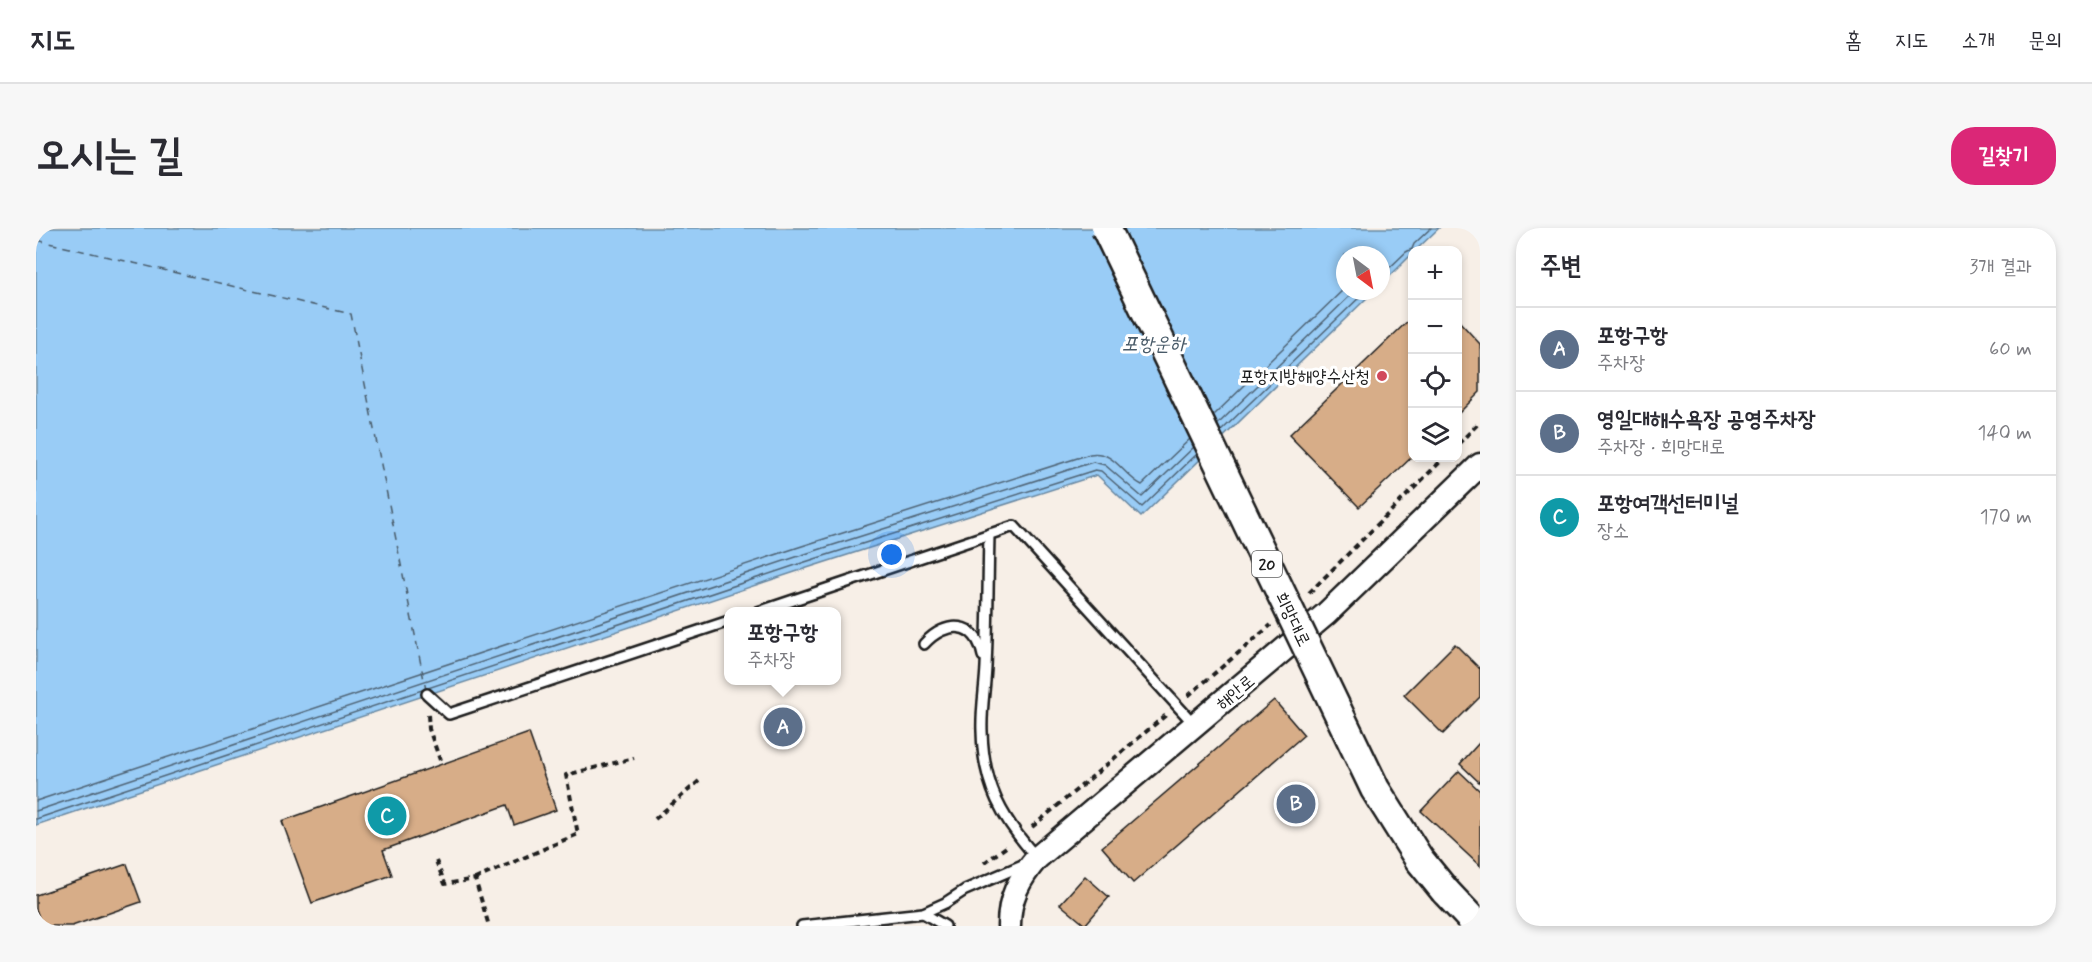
<!DOCTYPE html>
<html lang="ko">
<meta charset="utf-8">
<style>
:root{--surface:#fff;--page:#f7f7f7;--text:#2b2b33;--muted:#7c7c81;--line:#e1e1e2;--accent:#db2777}
body{margin:0;font-family:Mynerve,"Poor Story",sans-serif;background:var(--page);color:var(--text)}
.controls{position:absolute;right:18px;top:18px;display:grid;overflow:hidden;border-radius:12px;box-shadow:0 3px 9px #0003}
.controls button{width:54px;height:54px;display:grid;place-items:center;padding:0;border:0;border-bottom:2px solid var(--line);background:var(--surface);color:var(--text);font:30px sans-serif}
.compass{position:absolute;left:1300px;top:18px;width:54px;height:54px;border-radius:50%;background:var(--surface);box-shadow:0 3px 9px #0003;rotate:148deg}
.you{position:absolute;left:856px;top:327px;width:21px;height:21px;margin:-15px;border:4px solid #fff;border-radius:50%;background:#1a73e8;box-shadow:0 0 0 9px #1a73e833}
.badge{display:grid;place-items:center;width:39px;height:39px;border-radius:50%;background:var(--accent);color:#fff;font-size:20px;font-weight:700}
.pin{position:absolute;translate:-50% -50%;border:3px solid #fff;box-shadow:0 2px 6px #0006}
.popup{position:absolute;left:688px;top:379px;width:117px;height:78px;box-sizing:border-box;display:grid;place-content:center;border-radius:12px;background:var(--surface);filter:drop-shadow(0 2px 4px #0005);font-size:20px;white-space:nowrap;color:var(--muted)}
.popup b{font-size:22px;color:var(--text)}
.popup::after{content:'';position:absolute;left:50%;top:100%;margin-left:-12px;border:12px solid transparent;border-top-color:var(--surface)}
.list{margin:0;padding:0;list-style:none}
h2{display:flex;justify-content:space-between;align-items:center;height:78px;margin:0;padding:0 24px;font-size:26px}
h2 small{font-size:20px;font-weight:400;color:var(--muted)}
.list li{display:grid;grid-template-columns:39px 1fr auto;gap:18px;align-items:center;box-sizing:border-box;height:84px;padding:0 24px;border-top:2px solid var(--line)}
.list b{display:block;font-size:22px;white-space:nowrap}
.list p{margin:0;font-size:20px;white-space:nowrap;color:var(--muted)}
.list em{font-size:20px;font-style:normal;color:var(--muted)}
.icon{flex:none;width:33px;height:33px;fill:none;stroke:currentColor;stroke-width:2;stroke-linecap:round;stroke-linejoin:round}
.map{position:relative;flex:none;width:1444px;height:698px;overflow:hidden;border-radius:24px}
header{display:flex;align-items:center;gap:36px;box-sizing:border-box;height:84px;padding:0 30px;background:var(--surface);border-bottom:2px solid var(--line)}
header strong{font-size:28px}
nav{display:flex;gap:33px;margin-inline-start:auto;font-size:21px}
.intro{display:flex;align-items:center;justify-content:space-between;box-sizing:border-box;height:144px;padding:0 36px}
h1{margin:0;font-size:42px}
.button{padding:15px 27px;border-radius:24px;background:var(--accent);color:#fff;font-size:21px;font-weight:700}
main{display:flex;gap:36px;padding:0 36px}
aside{flex:1;background:var(--surface);border-radius:24px;box-shadow:0 3px 9px #0003}
.map>svg:first-child{display:block}
</style>
<header>
<strong>지도</strong>
<nav><a>홈</a><a>지도</a><a>소개</a><a>문의</a></nav>
</header>
<div class="intro"><h1>오시는 길</h1><a class="button">길찾기</a></div>
<main>
<div class="map">
<svg width="1444" height="698" viewBox="0 0 1444 698">
<rect width="100%" height="100%" fill="#f7efe7"/>
<filter id="ink" filterUnits="userSpaceOnUse"><feTurbulence type="fractalNoise" baseFrequency=".0167" numOctaves="2"/><feDisplacementMap in="SourceGraphic" scale="12" xChannelSelector="R" yChannelSelector="G"/><feConvolveMatrix kernelMatrix="1 2 1 2 8 2 1 2 1" color-interpolation-filters="sRGB"/></filter>
<g filter="url(#ink)">
<polygon fill="#99ccf6" stroke="#67869f" stroke-width="1.5" points="0,0 1403,0 1380,22 1376,22 1376,26 1345,57 1345,27 1309,27 1309,63 1338,63 1105,289 1061,247 771,340 0,597"/>
<g fill="none" stroke-linecap="round" stroke-linejoin="round">
<g stroke="#4e6273" stroke-width="1.5">
<polyline points="1345,48 1370,24 1376,21 1378,16 1395,0"/>
<polyline points="1177,188 1309,60"/>
<polyline points="1182,196 1319,63"/>
<polyline points="1185,203 1330,63"/>
<path d="M 0,573 L 763,319 L 1054,226 C 1079,222 1087,248 1106,257 L 1154,211"/>
<polyline points="0,583 766,327 1057,234 1069,237 1106,269 1158,219"/>
<polyline points="0,591 769,334 1059,242 1065,243 1106,279 1161,226"/>
</g>
<polyline stroke="#485a68" stroke-width="1.5" stroke-dasharray="8 6" stroke-linecap="butt" points="0,12 315,86 390,462"/>
</g>
<g fill="#d7ad88" stroke="#1c1c1c" stroke-width="1.5">
<polygon points="1376,89 1376,229 1323,279 1253,207"/>
<polygon points="1422,92 1444,116 1444,164 1422,186"/>
<polygon points="1419,416 1444,441 1444,469 1407,506 1368,467"/>
<polygon points="1238,472 1268,507 1097,655 1066,619"/>
<polygon points="493,505 520,582 478,597 471,577 347,622 356,647 276,675 246,593"/>
<polygon points="1444,514 1444,555 1424,536"/>
<polygon points="1423,543 1444,563 1444,638 1385,583"/>
<polygon points="91,636 105,674 36,698 6,698 0,681 0,667"/>
<polygon points="1049,648 1073,669 1049,697 1024,676"/>
</g>
<g fill="none" stroke-linecap="round" stroke-linejoin="round">
<g stroke="#1c1c1c" stroke-width="14">
<g id="service">
<path d="M 953,306 C 952,351 952,395 950,439 C 949,461 945,482 946,503 C 947,557 966,591 1001,630"/>
<polyline points="722,384 978,298 1158,496"/>
<path d="M 888,416 C 910,392 940,392 947,428"/>
<polyline points="391,466 413,486 693,393"/>
<polyline points="887,685 909,698"/>
<polyline points="766,698 887,685 909,675 929,662 989,636"/>
</g>
</g>
<g stroke="#1c1c1c" stroke-width="27">
<path id="tertiary" d="M 973,698 C 973,670 983,651 1001,630 L 1290,386 L 1444,237"/>
</g>
<g stroke="#1c1c1c" stroke-width="33">
<polyline id="primary" points="1409,663 1442,698"/>
</g>
<g stroke="#1c1c1c" stroke-width="4" stroke-dasharray="6 4.5" stroke-linecap="butt">
<polyline points="1422,216 1444,194"/>
<polyline points="1273,365 1408,230"/>
<polyline points="1152,468 1235,397"/>
<polyline points="392,487 393,501 404,532"/>
<polyline points="619,591 663,553"/>
<polyline points="996,599 1130,487"/>
<polyline points="400,633 409,656 439,651 453,698"/>
<polyline points="948,635 973,617"/>
<polyline points="439,651 542,606 530,547 598,530"/>
</g>
<use href="#service" stroke="#fff" stroke-width="9"/>
<use href="#tertiary" stroke="#fff" stroke-width="22"/>
<use href="#primary" stroke="#fff" stroke-width="28"/>
<g stroke="#1c1c1c" stroke-width="33" stroke-linecap="butt">
<polyline id="primary-bridge" points="1070,0 1339,561 1383,631 1409,663"/>
</g>
<use href="#primary-bridge" stroke="#fff" stroke-width="28"/>
</g>
</g>
<circle fill="#d1495b" stroke="#fff" stroke-width="2" cx="1346" cy="148" r="6"/>
<g text-anchor="middle" stroke-width="6" stroke-linejoin="round" paint-order="stroke">
<rect fill="#fff" stroke="#606060" stroke-width="1.5" x="1216" y="323" width="30" height="26" rx="4.5"/>
<g font-size="16" font-weight="bold" fill="#1c1c1c">
<text x="1231" y="342">20</text>
</g>
<g font-size="18" fill="#1c1c1c" stroke="#fff" text-anchor="end">
<text x="1334" y="154">포항지방해양수산청</text>
</g>
<g font-size="18" fill="#1c1c1c" stroke="#fff">
<text transform="translate(1257 391) rotate(64)" y="6">희망대로</text>
<text transform="translate(1199 464) rotate(-40)" y="6">해안로</text>
</g>
<g font-size="20" font-style="italic" fill="#485a68" stroke="#fff">
<text x="1118" y="122">포항운하</text>
</g>
</g>
</svg>
<div class="controls">
<button>+</button>
<button>−</button>
<button><svg class="icon" aria-label="locate" viewBox="0 0 24 24"><circle cx="12" cy="12" r="6"/><path d="M12 2v4M12 18v4M2 12h4M18 12h4"/></svg></button>
<button><svg class="icon" aria-label="layers" viewBox="0 0 24 24"><path d="M12 4l9 5-9 5-9-5zM3 14l9 5 9-5"/></svg></button>
</div>
<svg class="compass" viewBox="-18 -18 36 36"><path d="M0-13l5 13h-10z" fill="#e53935"/><path d="M0 13l5-13h-10z" fill="#7c7c81"/></svg>
<div class="you"></div>
<div class="pin badge" style="left:747px;top:499px;background:#5c6f8a">A</div>
<div class="popup"><b>포항구항</b>주차장</div>
<div class="pin badge" style="left:1260px;top:576px;background:#5c6f8a">B</div>
<div class="pin badge" style="left:351px;top:588px;background:#0f9aa8">C</div>
</div>
<aside>
<h2>주변<small>3개 결과</small></h2>
<ul class="list">
<li><span class="badge" style="background:#5c6f8a">A</span><div><b>포항구항</b><p>주차장</p></div><em>60 m</em></li>
<li><span class="badge" style="background:#5c6f8a">B</span><div><b>영일대해수욕장 공영주차장</b><p>주차장 · 희망대로</p></div><em>140 m</em></li>
<li><span class="badge" style="background:#0f9aa8">C</span><div><b>포항여객선터미널</b><p>장소</p></div><em>170 m</em></li>
</ul>
</aside>
</main>
